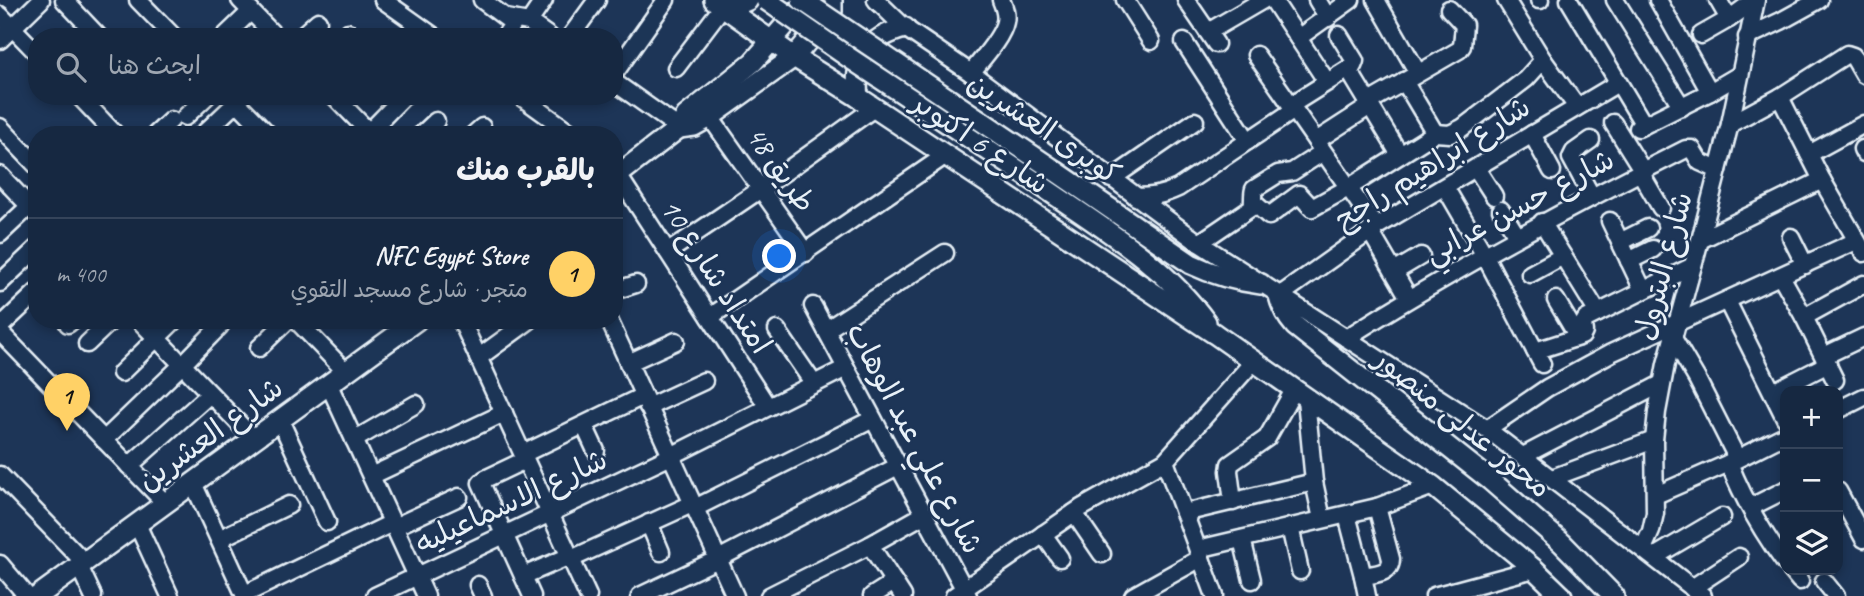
<!DOCTYPE html>
<html lang="ar">
<meta charset="utf-8">
<style>
:root{--surface:#162841;--page:#1f3048;--text:#f1f3f6;--muted:#9ea6b1;--line:#35445a;--accent:#ffd166}
body{margin:0;font-family:Caveat,"Playpen Sans Arabic",sans-serif;background:var(--page);color:var(--text);direction:rtl}
.controls{position:absolute;right:21px;bottom:21px;display:grid;overflow:hidden;border-radius:14px;box-shadow:0 4px 10px #0003}
.controls button{width:63px;height:63px;display:grid;place-items:center;padding:0;border:0;border-bottom:2px solid var(--line);background:var(--surface);color:var(--text);font:35px sans-serif}
.you{position:absolute;left:780px;top:257px;width:24px;height:24px;margin:-18px;border:5px solid #fff;border-radius:50%;background:#1a73e8;box-shadow:0 0 0 10px #1a73e833}
.badge{display:grid;place-items:center;width:46px;height:46px;border-radius:50%;background:var(--accent);color:#111;font-size:23px;font-weight:700}
.pin{position:absolute;translate:-50% -58px;filter:drop-shadow(0 2px 4px #0008)}
.pin::after{content:'';position:absolute;top:37px;width:24px;height:21px;background:inherit;clip-path:polygon(0 0,100% 0,50% 100%)}
.list{margin:0;padding:0;list-style:none}
h2{display:flex;justify-content:space-between;align-items:center;height:91px;margin:0;padding:0 28px;font-size:30px}
h2 small{font-size:23px;font-weight:400;color:var(--muted)}
.list li{display:grid;grid-template-columns:46px 1fr auto;gap:21px;align-items:center;box-sizing:border-box;height:112px;padding:0 28px;border-top:2px solid var(--line)}
.list b{display:block;font-size:26px;white-space:nowrap}
.list p{margin:0;font-size:23px;white-space:nowrap;color:var(--muted)}
.list em{font-size:23px;font-style:normal;color:var(--muted)}
.icon{flex:none;width:38px;height:38px;fill:none;stroke:currentColor;stroke-width:2;stroke-linecap:round;stroke-linejoin:round}
.map{position:relative;flex:none;width:1864px;height:596px;overflow:hidden;direction:ltr}
.search{position:absolute;background:var(--surface);box-shadow:0 4px 10px #0003;left:28px;top:28px;width:595px;height:77px;display:flex;align-items:center;gap:18px;box-sizing:border-box;padding:0 24px;border-radius:28px;color:var(--muted);font-size:26px}
.panel{position:absolute;background:var(--surface);box-shadow:0 4px 10px #0003;left:28px;top:126px;width:595px;height:203px;border-radius:28px;direction:rtl}
.map>svg:first-child{display:block}
</style>
<div class="map">
<svg width="1864" height="596" viewBox="0 0 1864 596">
<rect width="100%" height="100%" fill="#1d3557"/>
<filter id="ink" filterUnits="userSpaceOnUse"><feTurbulence type="fractalNoise" baseFrequency=".0143" numOctaves="2"/><feDisplacementMap in="SourceGraphic" scale="14" xChannelSelector="R" yChannelSelector="G"/><feConvolveMatrix kernelMatrix="1 2 1 2 8 2 1 2 1" color-interpolation-filters="sRGB"/></filter>
<g filter="url(#ink)">
<g fill="none" stroke-linecap="round" stroke-linejoin="round">
<g stroke="#e8f1f8" stroke-width="21">
<g id="minor">
<polyline points="64,0 99,37"/>
<polyline points="138,0 174,37"/>
<polyline points="240,0 276,37"/>
<polyline points="383,0 435,37"/>
<polyline points="482,0 506,18 529,22 550,37"/>
<polyline points="876,0 905,28 971,73 1199,243 1487,429 1703,596"/>
<polyline points="1125,0 1151,41"/>
<polyline points="1186,0 1216,44"/>
<polyline points="1273,0 1327,82"/>
<polyline points="1317,0 1328,18"/>
<polyline points="1376,0 1418,73"/>
<polyline points="1506,0 1543,60 1577,107"/>
<polyline points="1539,0 1540,0"/>
<polyline points="1569,0 1644,125"/>
<polyline points="1615,0 1682,107"/>
<polyline points="1658,0 1710,92"/>
<polyline points="1718,0 1729,19"/>
<polyline points="0,15 37,53"/>
<polyline points="529,22 544,0"/>
<polyline points="348,32 353,37"/>
<polyline points="1208,32 1263,0"/>
<polyline points="1701,35 1729,19 1755,0"/>
<polyline points="224,37 251,11"/>
<polyline points="300,37 318,21"/>
<polyline points="504,37 516,20"/>
<polyline points="570,37 597,0"/>
<polyline points="1747,37 1781,21 1819,0"/>
<polyline points="1298,38 1351,0"/>
<polyline points="0,40 41,0"/>
<polyline points="1184,42 1248,141"/>
<polyline points="1256,55 1376,227"/>
<polyline points="676,68 723,6"/>
<polyline points="1348,69 1400,155"/>
<path d="M 971,73 C 981,60 1002,38 1005,22 C 1007,14 1004,7 1001,0"/>
<polyline points="614,74 666,0"/>
<polyline points="1404,81 1435,133"/>
<polyline points="614,82 679,128"/>
<polyline points="79,96 116,135"/>
<polyline points="231,96 269,135"/>
<polyline points="334,96 372,135"/>
<polyline points="520,96 574,135"/>
<polyline points="1780,97 1822,180 1864,253"/>
<polyline points="1291,105 1353,66 1355,61 1339,35"/>
<polyline points="185,117 207,96"/>
<polyline points="710,117 806,253"/>
<polyline points="1613,123 1643,171"/>
<polyline points="1730,124 1780,97 1847,54 1853,56 1864,75"/>
<polyline points="0,127 37,166"/>
<polyline points="1638,128 1710,92 1739,75"/>
<polyline points="369,132 404,96"/>
<polyline points="1532,134 1552,171"/>
<polyline points="155,135 171,120"/>
<polyline points="202,135 237,102"/>
<polyline points="421,135 436,121"/>
<polyline points="473,135 482,127"/>
<polyline points="1591,140 1574,152 1571,158 1592,197"/>
<polyline points="1316,141 1367,108 1374,99 1459,50 1462,46 1464,25 1449,9"/>
<polyline points="1862,149 1864,153"/>
<polyline points="1809,154 1864,124"/>
<polyline points="1476,168 1494,196"/>
<polyline points="1640,172 1661,208"/>
<polyline points="0,175 37,214"/>
<polyline points="618,175 768,407"/>
<polyline points="1111,179 1195,121"/>
<polyline points="1445,187 1484,254 1542,364"/>
<path d="M 1136,197 C 1152,197 1163,195 1178,188 L 1294,110"/>
<polyline points="1254,203 1269,216 1299,194 1312,208 1348,188 1435,133 1450,134 1462,128 1526,79 1543,60"/>
<polyline points="1501,210 1517,236"/>
<polyline points="1610,221 1643,290"/>
<polyline points="1542,222 1598,313"/>
<polyline points="1370,231 1409,298"/>
<polyline points="0,234 35,201"/>
<polyline points="1791,237 1805,265"/>
<polyline points="1700,240 1822,180"/>
<polyline points="1620,242 1648,228"/>
<path d="M 1199,243 L 1252,207 C 1254,201 1252,195 1254,189 L 1278,174 L 1292,172 L 1323,152"/>
<polyline points="668,252 761,189 874,108"/>
<polyline points="1629,261 1653,249"/>
<polyline points="1394,272 1421,256"/>
<polyline points="1530,274 1563,256"/>
<polyline points="1781,276 1804,317 1835,380"/>
<polyline points="0,283 37,248"/>
<polyline points="614,291 636,284"/>
<polyline points="1279,296 1376,227 1618,83"/>
<polyline points="1556,300 1578,337"/>
<polyline points="1727,301 1785,418"/>
<polyline points="813,306 968,596"/>
<polyline points="710,317 946,155"/>
<polyline points="1804,317 1864,284"/>
<polyline points="139,320 254,439"/>
<polyline points="296,320 346,372"/>
<polyline points="461,320 588,596"/>
<polyline points="609,320 735,596"/>
<polyline points="68,324 73,320"/>
<polyline points="0,327 37,292"/>
<polyline points="777,330 814,384"/>
<polyline points="826,330 945,253"/>
<polyline points="0,332 165,503"/>
<path d="M 1346,338 C 1456,268 1570,207 1686,149 L 1692,149 L 1700,162 L 1718,170"/>
<polyline points="1673,338 1697,379 1737,458"/>
<polyline points="87,344 112,320"/>
<polyline points="259,348 288,320"/>
<polyline points="1535,351 1582,336 1584,332 1583,324 1586,319 1693,266"/>
<polyline points="1824,356 1864,337"/>
<polyline points="478,358 530,320"/>
<polyline points="628,363 676,341"/>
<polyline points="121,373 175,320"/>
<polyline points="329,385 426,596"/>
<polyline points="1773,392 1828,364"/>
<polyline points="1306,399 1314,482 1322,519"/>
<polyline points="648,407 704,381"/>
<polyline points="1838,410 1864,397"/>
<polyline points="280,420 327,522"/>
<polyline points="584,425 596,451"/>
<polyline points="1487,429 1547,388 1611,353 1856,241"/>
<polyline points="104,440 182,365 220,326"/>
<polyline points="354,440 416,404"/>
<polyline points="523,454 643,396"/>
<polyline points="1523,456 1661,384"/>
<polyline points="525,460 485,479 481,483 532,596"/>
<polyline points="1165,461 1215,596"/>
<path d="M 1729,463 C 1743,498 1762,532 1785,563"/>
<polyline points="129,466 210,394"/>
<polyline points="0,475 84,562"/>
<polyline points="371,476 504,413"/>
<polyline points="1552,478 1654,440"/>
<polyline points="193,483 245,596"/>
<polyline points="1838,491 1864,539"/>
<polyline points="1656,495 1729,463 1785,435"/>
<polyline points="1233,502 1229,471 1230,464 1267,438 1294,390"/>
<polyline points="1751,507 1785,490"/>
<polyline points="695,508 873,419"/>
<polyline points="1074,513 1102,554"/>
<polyline points="1184,513 1314,482"/>
<polyline points="1347,515 1363,576 1367,596"/>
<polyline points="649,523 661,552"/>
<polyline points="137,524 170,596"/>
<polyline points="394,527 459,497"/>
<polyline points="1290,527 1300,571"/>
<polyline points="1043,534 1060,558"/>
<polyline points="219,539 289,505"/>
<polyline points="1242,539 1252,580"/>
<polyline points="870,545 903,596"/>
<polyline points="1198,549 1377,507 1433,486"/>
<polyline points="1643,549 1651,531 1655,513 1654,440 1657,412 1666,364 1700,240 1730,124 1756,0"/>
<polyline points="1654,557 1722,517"/>
<polyline points="571,559 692,504"/>
<polyline points="0,564 27,596"/>
<polyline points="79,566 93,596"/>
<polyline points="1791,570 1800,581"/>
<polyline points="523,576 570,556"/>
<path d="M 1363,576 C 1375,574 1391,574 1391,559 L 1377,507"/>
<polyline points="1824,581 1836,596"/>
<polyline points="478,585 483,596"/>
<polyline points="1692,588 1739,557"/>
<polyline points="245,594 392,523"/>
<polyline points="375,596 671,456 846,368"/>
<polyline points="640,596 718,559 898,466"/>
<polyline points="769,596 870,545 925,514"/>
<polyline points="872,596 894,582"/>
<polyline points="954,596 1081,508 1165,461 1253,362"/>
<polyline points="1133,596 1201,558"/>
<polyline points="1434,596 1534,569"/>
</g>
</g>
<g stroke="#e8f1f8" stroke-width="24">
<g id="major">
<polyline points="714,0 794,57 858,97 1215,334 1433,486 1534,569 1562,596"/>
<polyline points="723,6 739,4 748,0"/>
<path d="M 858,97 C 853,59 869,37 905,28"/>
<polyline points="679,128 694,126 710,117 794,57 832,12 832,0"/>
<path d="M 1054,170 L 1191,264 C 1214,275 1236,281 1261,284"/>
<polyline points="614,178 679,128 686,116 753,62 801,7"/>
<path d="M 1043,187 C 1101,227 1164,264 1206,322"/>
<path d="M 1279,296 C 1282,308 1287,317 1295,326 L 1490,480 L 1562,543 L 1614,596"/>
<polyline points="38,596 417,320"/>
</g>
</g>
<use href="#minor" stroke="#1d3557" stroke-width="16"/>
<use href="#major" stroke="#1d3557" stroke-width="19"/>
<g stroke="#e8f1f8" stroke-width="24" stroke-linecap="butt">
<g id="major-bridge">
<polyline points="766,0 848,57 1043,187"/>
<polyline points="802,0 1054,170"/>
</g>
</g>
<use href="#major-bridge" stroke="#1d3557" stroke-width="19"/>
</g>
</g>
<g text-anchor="middle" stroke-width="5" stroke-linejoin="round" paint-order="stroke">
<g font-size="30" fill="#e8f1f8" stroke="#1d3557">
<text transform="translate(1044 128) rotate(34)" y="10">كوبرى العشرين</text>
<text transform="translate(981 143) rotate(34)" y="10">شارع 6 اكتوبر</text>
<text transform="translate(1432 163) rotate(-32)" y="10">شارع ابراهيم راجح</text>
<text transform="translate(781 169) rotate(55)" y="10">طريق 48</text>
<text transform="translate(1519 206) rotate(-28)" y="10">شارع حسن عرابي</text>
<text transform="translate(1663 266) rotate(-75)" y="10">شارع البترول</text>
<text transform="translate(716 276) rotate(57)" y="10">امتداد شارع 10</text>
<text transform="translate(1463 423) rotate(39)" y="10">محور عدلى منصور</text>
<text transform="translate(210 434) rotate(-36)" y="10">شارع العشرين</text>
<text transform="translate(915 438) rotate(62)" y="10">شارع علي عبد الوهاب</text>
<text transform="translate(511 501) rotate(-25)" y="10">شارع الاسماعيليه</text>
</g>
</g>
</svg>
<div class="controls">
<button>+</button>
<button>−</button>
<button><svg class="icon" aria-label="layers" viewBox="0 0 24 24"><path d="M12 4l9 5-9 5-9-5zM3 14l9 5 9-5"/></svg></button>
</div>
<div class="you"></div>
<div class="pin badge" style="left:67px;top:431px">1</div>
<div class="search"><svg class="icon" aria-label="search" viewBox="0 0 24 24"><circle cx="10" cy="10" r="6"/><path d="M15 15l6 6"/></svg>ابحث هنا</div>
<section class="panel">
<h2>بالقرب منك<small></small></h2>
<ul class="list">
<li><span class="badge">1</span><div><b>NFC Egypt Store</b><p>متجر · شارع مسجد التقوي</p></div><em>400 m</em></li>
</ul>
</section>
</div>
